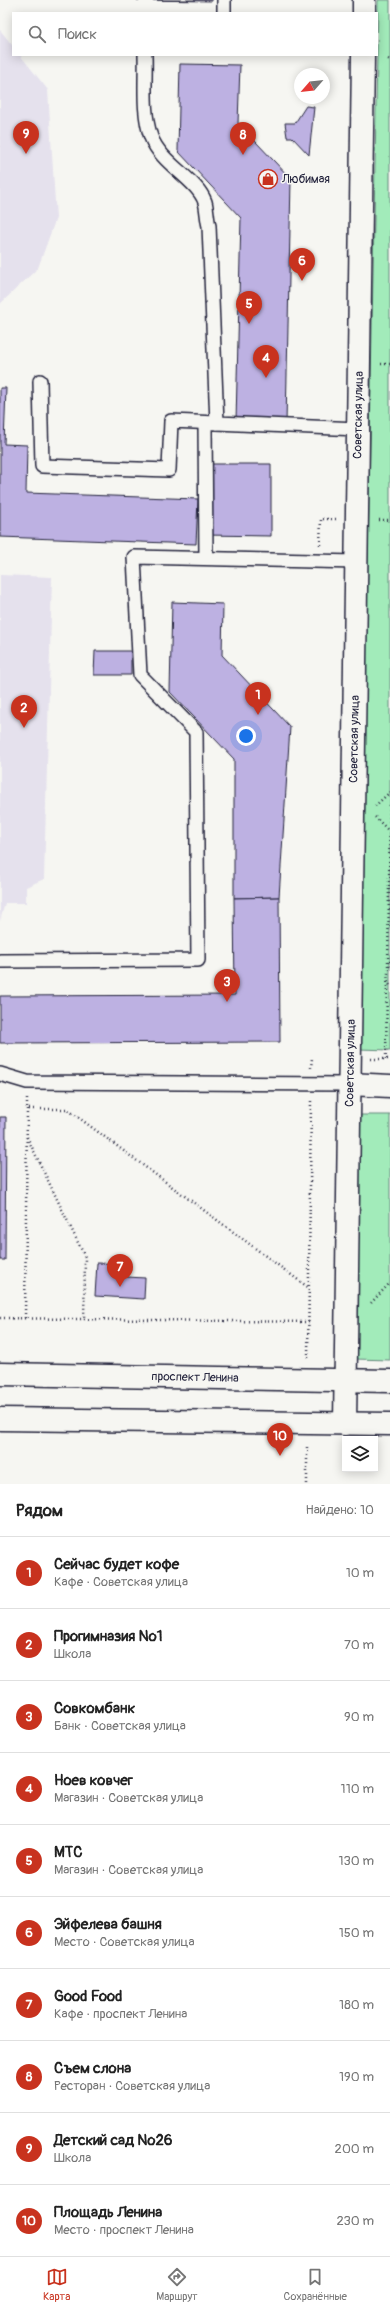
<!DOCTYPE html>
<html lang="ru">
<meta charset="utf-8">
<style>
:root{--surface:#fff;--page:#f6f6f6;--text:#222;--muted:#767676;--line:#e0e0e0;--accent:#c8321e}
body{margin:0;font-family:Pangolin,sans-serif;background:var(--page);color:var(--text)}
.controls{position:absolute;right:12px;bottom:12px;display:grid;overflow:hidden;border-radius:0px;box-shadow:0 2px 10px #0003}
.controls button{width:36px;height:36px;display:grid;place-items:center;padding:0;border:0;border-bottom:1px solid var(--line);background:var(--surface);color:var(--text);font:20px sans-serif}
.compass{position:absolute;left:294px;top:68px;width:36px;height:36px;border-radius:50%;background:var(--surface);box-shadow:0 2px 10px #0003;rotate:242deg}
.you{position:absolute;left:246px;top:736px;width:14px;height:14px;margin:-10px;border:3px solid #fff;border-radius:50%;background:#1a73e8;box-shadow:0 0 0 6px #1a73e833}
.badge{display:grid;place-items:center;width:26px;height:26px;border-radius:50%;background:var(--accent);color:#fff;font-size:13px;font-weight:700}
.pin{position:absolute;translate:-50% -33px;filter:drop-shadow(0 1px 2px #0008)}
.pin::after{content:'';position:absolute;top:21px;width:14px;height:12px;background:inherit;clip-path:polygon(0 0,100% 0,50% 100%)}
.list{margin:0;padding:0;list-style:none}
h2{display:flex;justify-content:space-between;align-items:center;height:52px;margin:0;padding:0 16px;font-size:17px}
h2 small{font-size:13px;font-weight:400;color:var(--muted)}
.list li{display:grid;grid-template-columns:26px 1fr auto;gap:12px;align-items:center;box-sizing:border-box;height:72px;padding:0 16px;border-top:1px solid var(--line)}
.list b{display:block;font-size:15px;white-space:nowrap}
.list p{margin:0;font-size:13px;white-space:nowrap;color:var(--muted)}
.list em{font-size:13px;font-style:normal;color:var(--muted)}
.icon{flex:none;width:22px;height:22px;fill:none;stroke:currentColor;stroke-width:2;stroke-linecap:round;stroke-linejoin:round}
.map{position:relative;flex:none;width:390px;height:1484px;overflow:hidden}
.search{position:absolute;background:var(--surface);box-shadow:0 2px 10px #0003;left:12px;right:12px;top:12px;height:44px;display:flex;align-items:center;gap:10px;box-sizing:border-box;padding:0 14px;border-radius:0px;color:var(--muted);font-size:15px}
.sheet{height:772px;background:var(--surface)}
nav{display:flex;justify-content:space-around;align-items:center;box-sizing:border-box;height:56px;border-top:1px solid var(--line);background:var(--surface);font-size:11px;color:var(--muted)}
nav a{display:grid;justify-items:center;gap:2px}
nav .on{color:var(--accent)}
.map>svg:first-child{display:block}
</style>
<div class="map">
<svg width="390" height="1484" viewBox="0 0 390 1484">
<rect width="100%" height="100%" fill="#f6f6f2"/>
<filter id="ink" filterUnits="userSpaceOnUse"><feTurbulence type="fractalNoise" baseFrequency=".025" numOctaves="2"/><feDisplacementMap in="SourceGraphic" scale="8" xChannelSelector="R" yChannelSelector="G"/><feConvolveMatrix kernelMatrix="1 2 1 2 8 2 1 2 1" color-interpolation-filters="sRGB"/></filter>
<g filter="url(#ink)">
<g fill="#e5e1ed">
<polygon points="0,30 13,46 13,55 20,55 48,90 56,218 38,268 0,304"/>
<polygon points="0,575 52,577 44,879 26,887 26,903 5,903 0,921"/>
</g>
<g fill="#a2ebba" stroke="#62867a">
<polygon points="378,0 390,0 390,1050 359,1049"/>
<polygon points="360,1115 390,1115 390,1360 355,1359"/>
</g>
<g fill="#bdb1e2" stroke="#22223b">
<polygon points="137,0 212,0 212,1"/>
<polygon points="180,64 240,65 238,123 291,179 286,423 236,421 241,218 178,151"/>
<polygon points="306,106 314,107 309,155 292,137 287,137 285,123 295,123"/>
<polygon points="0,388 6,388 4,444 27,445 26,493 198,499 196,544 0,537"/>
<polygon points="206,464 271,464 271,536 206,535"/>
<polygon points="172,602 223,604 222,655 290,727 279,897 234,898 234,759 170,692"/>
<polygon points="95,651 131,651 131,675 94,675"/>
<polygon points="279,897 280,1042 0,1043 0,996 235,995 234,898"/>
<polygon points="0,1117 6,1117 5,1260 0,1260"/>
<polygon points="97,1263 128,1264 127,1277 145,1278 144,1299 95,1296"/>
</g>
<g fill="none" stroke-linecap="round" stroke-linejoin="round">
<g stroke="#22223b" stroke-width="16">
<g id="lane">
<polyline points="224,13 224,0"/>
<path d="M 145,55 C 146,81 142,112 151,137 C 161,164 197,179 205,202 C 207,209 207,219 209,226 L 217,423 L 358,429"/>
<polyline points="40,381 42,466 169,470 171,421 217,423"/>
<polyline points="205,423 206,558"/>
<polyline points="0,961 198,960 196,732 140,675 134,557 356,562"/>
<polyline points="0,1074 27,1082 349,1084"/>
</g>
</g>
<g stroke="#22223b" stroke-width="25">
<g id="secondary">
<polyline points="364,13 364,0"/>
<polyline points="349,1084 390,1086"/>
<polyline points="0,1374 390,1381"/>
<polyline points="0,1419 390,1424"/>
<polyline points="345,1424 363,55"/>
</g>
</g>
<g stroke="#22223b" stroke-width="2.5" stroke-dasharray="1 3" stroke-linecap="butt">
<polyline points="388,59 390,60"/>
<polyline points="381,364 390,364"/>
<polyline points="379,520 390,520"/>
<polyline points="320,545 321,519 336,519"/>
<polyline points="375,806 390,792"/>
<polyline points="375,817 390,832"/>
<polyline points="390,961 387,979 390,986"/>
<polyline points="388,966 390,803"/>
<polyline points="371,1059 390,1059"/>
<polyline points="386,1059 387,979"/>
<polyline points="311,1068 312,1058"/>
<polyline points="27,1099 27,1109 67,1109 309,1288"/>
<polyline points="27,1137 85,1257 84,1320"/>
<polyline points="371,1303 390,1283"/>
<polyline points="0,1318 309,1322"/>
<polyline points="25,1318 27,1109"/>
<polyline points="308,1358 311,1101"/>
<polyline points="307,1484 307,1445"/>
</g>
<use href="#lane" stroke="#f6f6f2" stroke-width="13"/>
<use href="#secondary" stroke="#f6f6f2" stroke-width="22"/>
</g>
</g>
<defs>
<g id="shop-ring" transform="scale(1)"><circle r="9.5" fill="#f6f6f2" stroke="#c8321e" stroke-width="1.5"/><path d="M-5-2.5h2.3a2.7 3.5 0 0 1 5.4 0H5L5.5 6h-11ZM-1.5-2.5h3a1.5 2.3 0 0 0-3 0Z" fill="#c8321e"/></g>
</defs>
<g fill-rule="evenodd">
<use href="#shop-ring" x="268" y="179"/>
</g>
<g text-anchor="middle" stroke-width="3" stroke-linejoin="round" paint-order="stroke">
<g font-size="12" fill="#22223b" stroke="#f6f6f2" text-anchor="start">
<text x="282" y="183">Любимая</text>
</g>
<g font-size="12" fill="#22223b" stroke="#f6f6f2">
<text transform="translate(358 415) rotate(-89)" y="4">Советская улица</text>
<text transform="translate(354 739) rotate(-89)" y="4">Советская улица</text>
<text transform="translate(350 1063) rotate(-89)" y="4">Советская улица</text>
<text transform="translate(195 1377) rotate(1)" y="4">проспект Ленина</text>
</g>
</g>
</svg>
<div class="controls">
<button><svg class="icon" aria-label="layers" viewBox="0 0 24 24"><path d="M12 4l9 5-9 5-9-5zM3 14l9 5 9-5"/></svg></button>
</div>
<svg class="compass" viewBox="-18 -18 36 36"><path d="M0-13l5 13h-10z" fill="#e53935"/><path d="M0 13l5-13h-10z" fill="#767676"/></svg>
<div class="you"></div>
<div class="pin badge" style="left:258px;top:715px">1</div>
<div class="pin badge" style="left:24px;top:728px">2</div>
<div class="pin badge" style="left:227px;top:1002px">3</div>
<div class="pin badge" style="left:266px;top:378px">4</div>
<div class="pin badge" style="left:249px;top:324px">5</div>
<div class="pin badge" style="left:302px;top:281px">6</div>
<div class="pin badge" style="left:120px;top:1287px">7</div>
<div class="pin badge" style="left:243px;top:155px">8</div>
<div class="pin badge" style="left:26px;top:154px">9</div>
<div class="pin badge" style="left:280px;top:1456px">10</div>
<div class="search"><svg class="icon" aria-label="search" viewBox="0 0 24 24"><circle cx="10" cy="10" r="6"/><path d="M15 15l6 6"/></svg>Поиск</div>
</div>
<section class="sheet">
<h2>Рядом<small>Найдено: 10</small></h2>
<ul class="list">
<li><span class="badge">1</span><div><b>Сейчас будет кофе</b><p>Кафе · Советская улица</p></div><em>10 m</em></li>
<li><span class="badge">2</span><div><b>Прогимназия №1</b><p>Школа</p></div><em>70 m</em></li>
<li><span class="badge">3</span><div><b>Совкомбанк</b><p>Банк · Советская улица</p></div><em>90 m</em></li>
<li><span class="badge">4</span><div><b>Ноев ковчег</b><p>Магазин · Советская улица</p></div><em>110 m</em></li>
<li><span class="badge">5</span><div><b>МТС</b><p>Магазин · Советская улица</p></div><em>130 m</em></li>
<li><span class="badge">6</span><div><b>Эйфелева башня</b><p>Место · Советская улица</p></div><em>150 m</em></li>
<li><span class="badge">7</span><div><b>Good Food</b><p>Кафе · проспект Ленина</p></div><em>180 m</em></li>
<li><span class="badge">8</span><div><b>Съем слона</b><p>Ресторан · Советская улица</p></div><em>190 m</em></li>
<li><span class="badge">9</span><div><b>Детский сад №26</b><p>Школа</p></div><em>200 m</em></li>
<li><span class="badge">10</span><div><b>Площадь Ленина</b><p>Место · проспект Ленина</p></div><em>230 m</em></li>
</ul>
</section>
<nav>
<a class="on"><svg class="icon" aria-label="map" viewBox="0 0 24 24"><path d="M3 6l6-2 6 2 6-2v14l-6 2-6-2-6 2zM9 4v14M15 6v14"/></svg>Карта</a>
<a><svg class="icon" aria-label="directions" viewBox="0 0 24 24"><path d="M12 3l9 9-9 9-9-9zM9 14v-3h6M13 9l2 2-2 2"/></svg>Маршрут</a>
<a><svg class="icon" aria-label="saved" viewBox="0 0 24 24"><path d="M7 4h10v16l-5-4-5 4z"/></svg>Сохранённые</a>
</nav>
